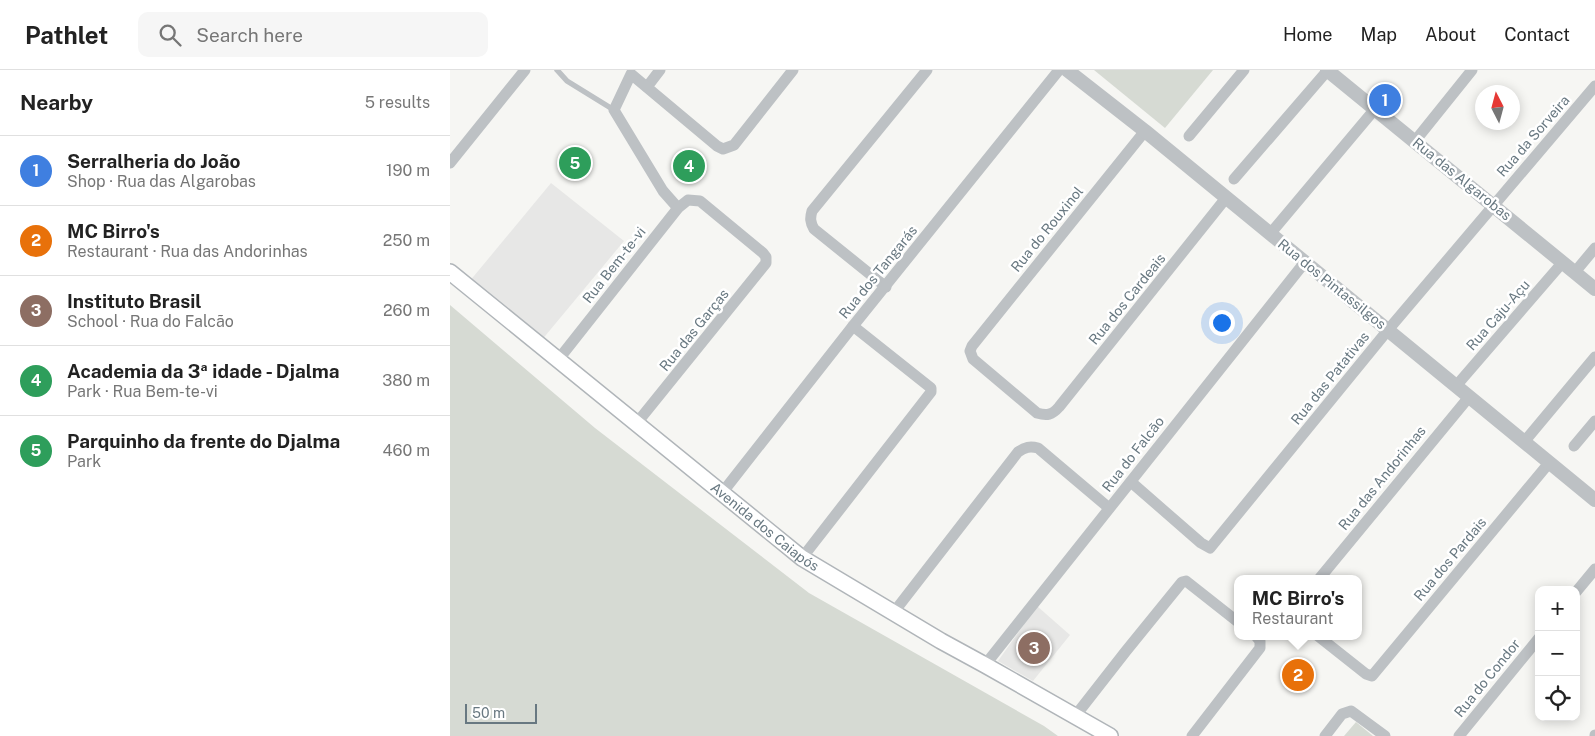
<!DOCTYPE html>
<meta charset="utf-8">
<style>
:root{--surface:#fff;--page:#f6f6f6;--text:#222;--muted:#767676;--line:#e0e0e0;--accent:#d14e38}
body{margin:0;font-family:"Public Sans",sans-serif;background:var(--page);color:var(--text)}
.controls{position:absolute;right:15px;bottom:15px;display:grid;overflow:hidden;border-radius:10px;box-shadow:0 2px 12px #0003}
.controls button{width:45px;height:45px;display:grid;place-items:center;padding:0;border:0;border-bottom:1px solid var(--line);background:var(--surface);color:var(--text);font:25px sans-serif}
.compass{position:absolute;left:1025px;top:15px;width:45px;height:45px;border-radius:50%;background:var(--surface);box-shadow:0 2px 12px #0003;rotate:354deg}
.scale{position:absolute;left:15px;bottom:12px;width:72px;box-sizing:border-box;padding-left:5px;border:2px solid #687881;border-top:0;font-size:14px;line-height:18px;white-space:nowrap;color:#687881;-webkit-text-stroke:4px #fff;paint-order:stroke}
.you{position:absolute;left:771px;top:252px;width:18px;height:18px;margin:-12px;border:4px solid #fff;border-radius:50%;background:#1a73e8;box-shadow:0 0 0 8px #1a73e833}
.badge{display:grid;place-items:center;width:32px;height:32px;border-radius:50%;background:var(--accent);color:#fff;font-size:16px;font-weight:700}
.pin{position:absolute;translate:-50% -50%;border:2px solid #fff;box-shadow:0 1px 5px #0006}
.popup{position:absolute;left:784px;top:505px;width:128px;height:65px;box-sizing:border-box;display:grid;place-content:center;border-radius:10px;background:var(--surface);filter:drop-shadow(0 1px 4px #0005);font-size:16px;white-space:nowrap;color:var(--muted)}
.popup b{font-size:19px;color:var(--text)}
.popup::after{content:'';position:absolute;left:50%;top:100%;margin-left:-10px;border:10px solid transparent;border-top-color:var(--surface)}
.list{margin:0;padding:0;list-style:none}
h2{display:flex;justify-content:space-between;align-items:center;height:65px;margin:0;padding:0 20px;font-size:21px}
h2 small{font-size:16px;font-weight:400;color:var(--muted)}
.list li{display:grid;grid-template-columns:32px 1fr auto;gap:15px;align-items:center;box-sizing:border-box;height:70px;padding:0 20px;border-top:1px solid var(--line)}
.list b{display:block;font-size:19px;white-space:nowrap}
.list p{margin:0;font-size:16px;white-space:nowrap;color:var(--muted)}
.list em{font-size:16px;font-style:normal;color:var(--muted)}
.icon{flex:none;width:28px;height:28px;fill:none;stroke:currentColor;stroke-width:2;stroke-linecap:round;stroke-linejoin:round}
.map{position:relative;flex:none;width:1145px;height:666px;overflow:hidden}
header{display:flex;align-items:center;gap:30px;box-sizing:border-box;height:70px;padding:0 25px;background:var(--surface);border-bottom:1px solid var(--line)}
header strong{font-size:24px}
nav{display:flex;gap:28px;margin-inline-start:auto;font-size:18px}
.search{width:350px;height:45px;background:var(--page);display:flex;align-items:center;gap:12px;box-sizing:border-box;padding:0 18px;border-radius:10px;color:var(--muted);font-size:19px}
main{display:flex}
aside{flex:1;background:var(--surface)}
.map>svg:first-child{display:block}
</style>
<header>
<strong>Pathlet</strong>
<div class="search"><svg class="icon" aria-label="search" viewBox="0 0 24 24"><circle cx="10" cy="10" r="6"/><path d="M15 15l6 6"/></svg>Search here</div>
<nav><a>Home</a><a>Map</a><a>About</a><a>Contact</a></nav>
</header>
<main>
<aside>
<h2>Nearby<small>5 results</small></h2>
<ul class="list">
<li><span class="badge" style="background:#3f7fe0">1</span><div><b>Serralheria do João</b><p>Shop · Rua das Algarobas</p></div><em>190 m</em></li>
<li><span class="badge" style="background:#e8710a">2</span><div><b>MC Birro's</b><p>Restaurant · Rua das Andorinhas</p></div><em>250 m</em></li>
<li><span class="badge" style="background:#8d6e63">3</span><div><b>Instituto Brasil</b><p>School · Rua do Falcão</p></div><em>260 m</em></li>
<li><span class="badge" style="background:#2e9e5b">4</span><div><b>Academia da 3ª idade - Djalma</b><p>Park · Rua Bem-te-vi</p></div><em>380 m</em></li>
<li><span class="badge" style="background:#2e9e5b">5</span><div><b>Parquinho da frente do Djalma</b><p>Park</p></div><em>460 m</em></li>
</ul>
</aside>
<div class="map">
<svg width="1145" height="666" viewBox="0 0 1145 666">
<rect width="100%" height="100%" fill="#f6f6f3"/>
<g fill="#e7e7e6">
<polygon points="101,113 174,171 91,271 19,212"/>
<polygon points="587,536 620,565 583,611 548,591"/>
</g>
<g fill="#d6dad3">
<polygon points="644,0 763,0 715,58"/>
<polygon points="126,76 132,76 136,86 135,91 138,92 140,96 140,101 136,107 128,109 122,105 120,100 114,98 112,94 113,89 120,86 121,79"/>
<circle cx="239" cy="97" r="9"/>
<polygon points="0,235 145,358 359,523 594,656 608,666 0,666"/>
<polygon points="906,652 923,666 894,666"/>
</g>
<g fill="none" stroke-linecap="round" stroke-linejoin="round">
<g stroke="#b0b5b9" stroke-width="18">
<g id="secondary">
<path id="s1" d="M 0,202 L 352,488 L 491,571 L 535,595 L 660,666"/>
</g>
</g>
<polyline stroke="#bdc1c4" stroke-width="5.5" points="107,0 117,11 164,40"/>
<g stroke="#bdc1c4" stroke-width="11">
<polyline points="197,17 210,0"/>
<path d="M 695,61 L 522,276 L 520,281 L 523,289 L 587,343 C 597,346 602,345 609,337 L 776,128"/>
<polyline points="739,66 794,0"/>
<polyline points="965,71 1022,0"/>
<polyline points="0,93 75,0"/>
<polyline points="784,109 878,0"/>
<polyline points="228,138 213,121 164,40 181,4 267,76 273,79 284,75 343,0"/>
<polyline points="820,164 925,39"/>
<polyline points="1125,202 1145,178"/>
<path d="M 436,217 L 364,159 C 360,152 360,148 362,141 L 477,0"/>
<polyline points="108,290 228,138 238,130 250,131 313,183 316,187 316,193 186,354"/>
<polyline points="1006,316 1113,192"/>
<polyline points="1074,372 1145,287"/>
<polyline points="1124,376 1145,351"/>
<polyline points="681,412 751,473 760,478 938,260 1145,16"/>
<polyline points="272,423 403,256 609,0"/>
<polyline points="352,488 481,322 481,318 403,256"/>
<polyline points="869,509 1019,327"/>
<polyline points="1126,522 1145,499"/>
<path d="M 444,542 L 568,382 C 575,377 580,376 588,378 L 659,438"/>
<polyline points="868,566 916,604 922,606 1099,393"/>
<polyline points="535,595 855,192"/>
<polyline points="626,645 676,581 732,512 736,511 788,552"/>
<polyline points="742,666 810,578 810,571 806,566"/>
<polyline points="875,666 892,644 901,641 935,666"/>
<polyline points="1009,666 1089,568"/>
<polyline points="1145,666 1145,665"/>
</g>
<g stroke="#bdc1c4" stroke-width="14">
<polyline points="617,0 695,61 1145,430"/>
<polyline points="877,0 1145,219"/>
</g>
<use href="#secondary" stroke="#fff" stroke-width="15"/>
</g>
<g text-anchor="middle" stroke-width="5" stroke-linejoin="round" paint-order="stroke">
<g font-size="14" fill="#687881" stroke="#fff">
<text transform="translate(1083 66) rotate(-49)" y="5">Rua da Sorveira</text>
<text transform="translate(1012 109) rotate(39)" y="5">Rua das Algarobas</text>
<text transform="translate(597 159) rotate(-51)" y="5">Rua do Rouxinol</text>
<text transform="translate(164 195) rotate(-52)" y="5">Rua Bem-te-vi</text>
<text transform="translate(428 202) rotate(-51)" y="5">Rua dos Tangarás</text>
<text transform="translate(882 214) rotate(39)" y="5">Rua dos Pintassilgos</text>
<text transform="translate(677 229) rotate(-51)" y="5">Rua dos Cardeais</text>
<text transform="translate(1048 245) rotate(-49)" y="5">Rua Caju-Açu</text>
<text transform="translate(244 260) rotate(-51)" y="5">Rua das Garças</text>
<text transform="translate(880 308) rotate(-51)" y="5">Rua das Patativas</text>
<text transform="translate(683 384) rotate(-52)" y="5">Rua do Falcão</text>
<text transform="translate(932 408) rotate(-51)" y="5">Rua das Andorinhas</text>
<text dy="5" stroke="none"><textPath href="#s1" startOffset="405">Avenida dos Caiapós</textPath></text>
<text transform="translate(1000 489) rotate(-50)" y="5">Rua dos Pardais</text>
<text transform="translate(1037 608) rotate(-51)" y="5">Rua do Condor</text>
</g>
</g>
</svg>
<div class="controls">
<button>+</button>
<button>−</button>
<button><svg class="icon" aria-label="locate" viewBox="0 0 24 24"><circle cx="12" cy="12" r="6"/><path d="M12 2v4M12 18v4M2 12h4M18 12h4"/></svg></button>
</div>
<svg class="compass" viewBox="-18 -18 36 36"><path d="M0-13l5 13h-10z" fill="#e53935"/><path d="M0 13l5-13h-10z" fill="#767676"/></svg>
<div class="scale">50 m</div>
<div class="you"></div>
<div class="pin badge" style="left:935px;top:30px;background:#3f7fe0">1</div>
<div class="pin badge" style="left:848px;top:605px;background:#e8710a">2</div>
<div class="popup"><b>MC Birro's</b>Restaurant</div>
<div class="pin badge" style="left:584px;top:578px;background:#8d6e63">3</div>
<div class="pin badge" style="left:239px;top:96px;background:#2e9e5b">4</div>
<div class="pin badge" style="left:125px;top:93px;background:#2e9e5b">5</div>
</div>
</main>
